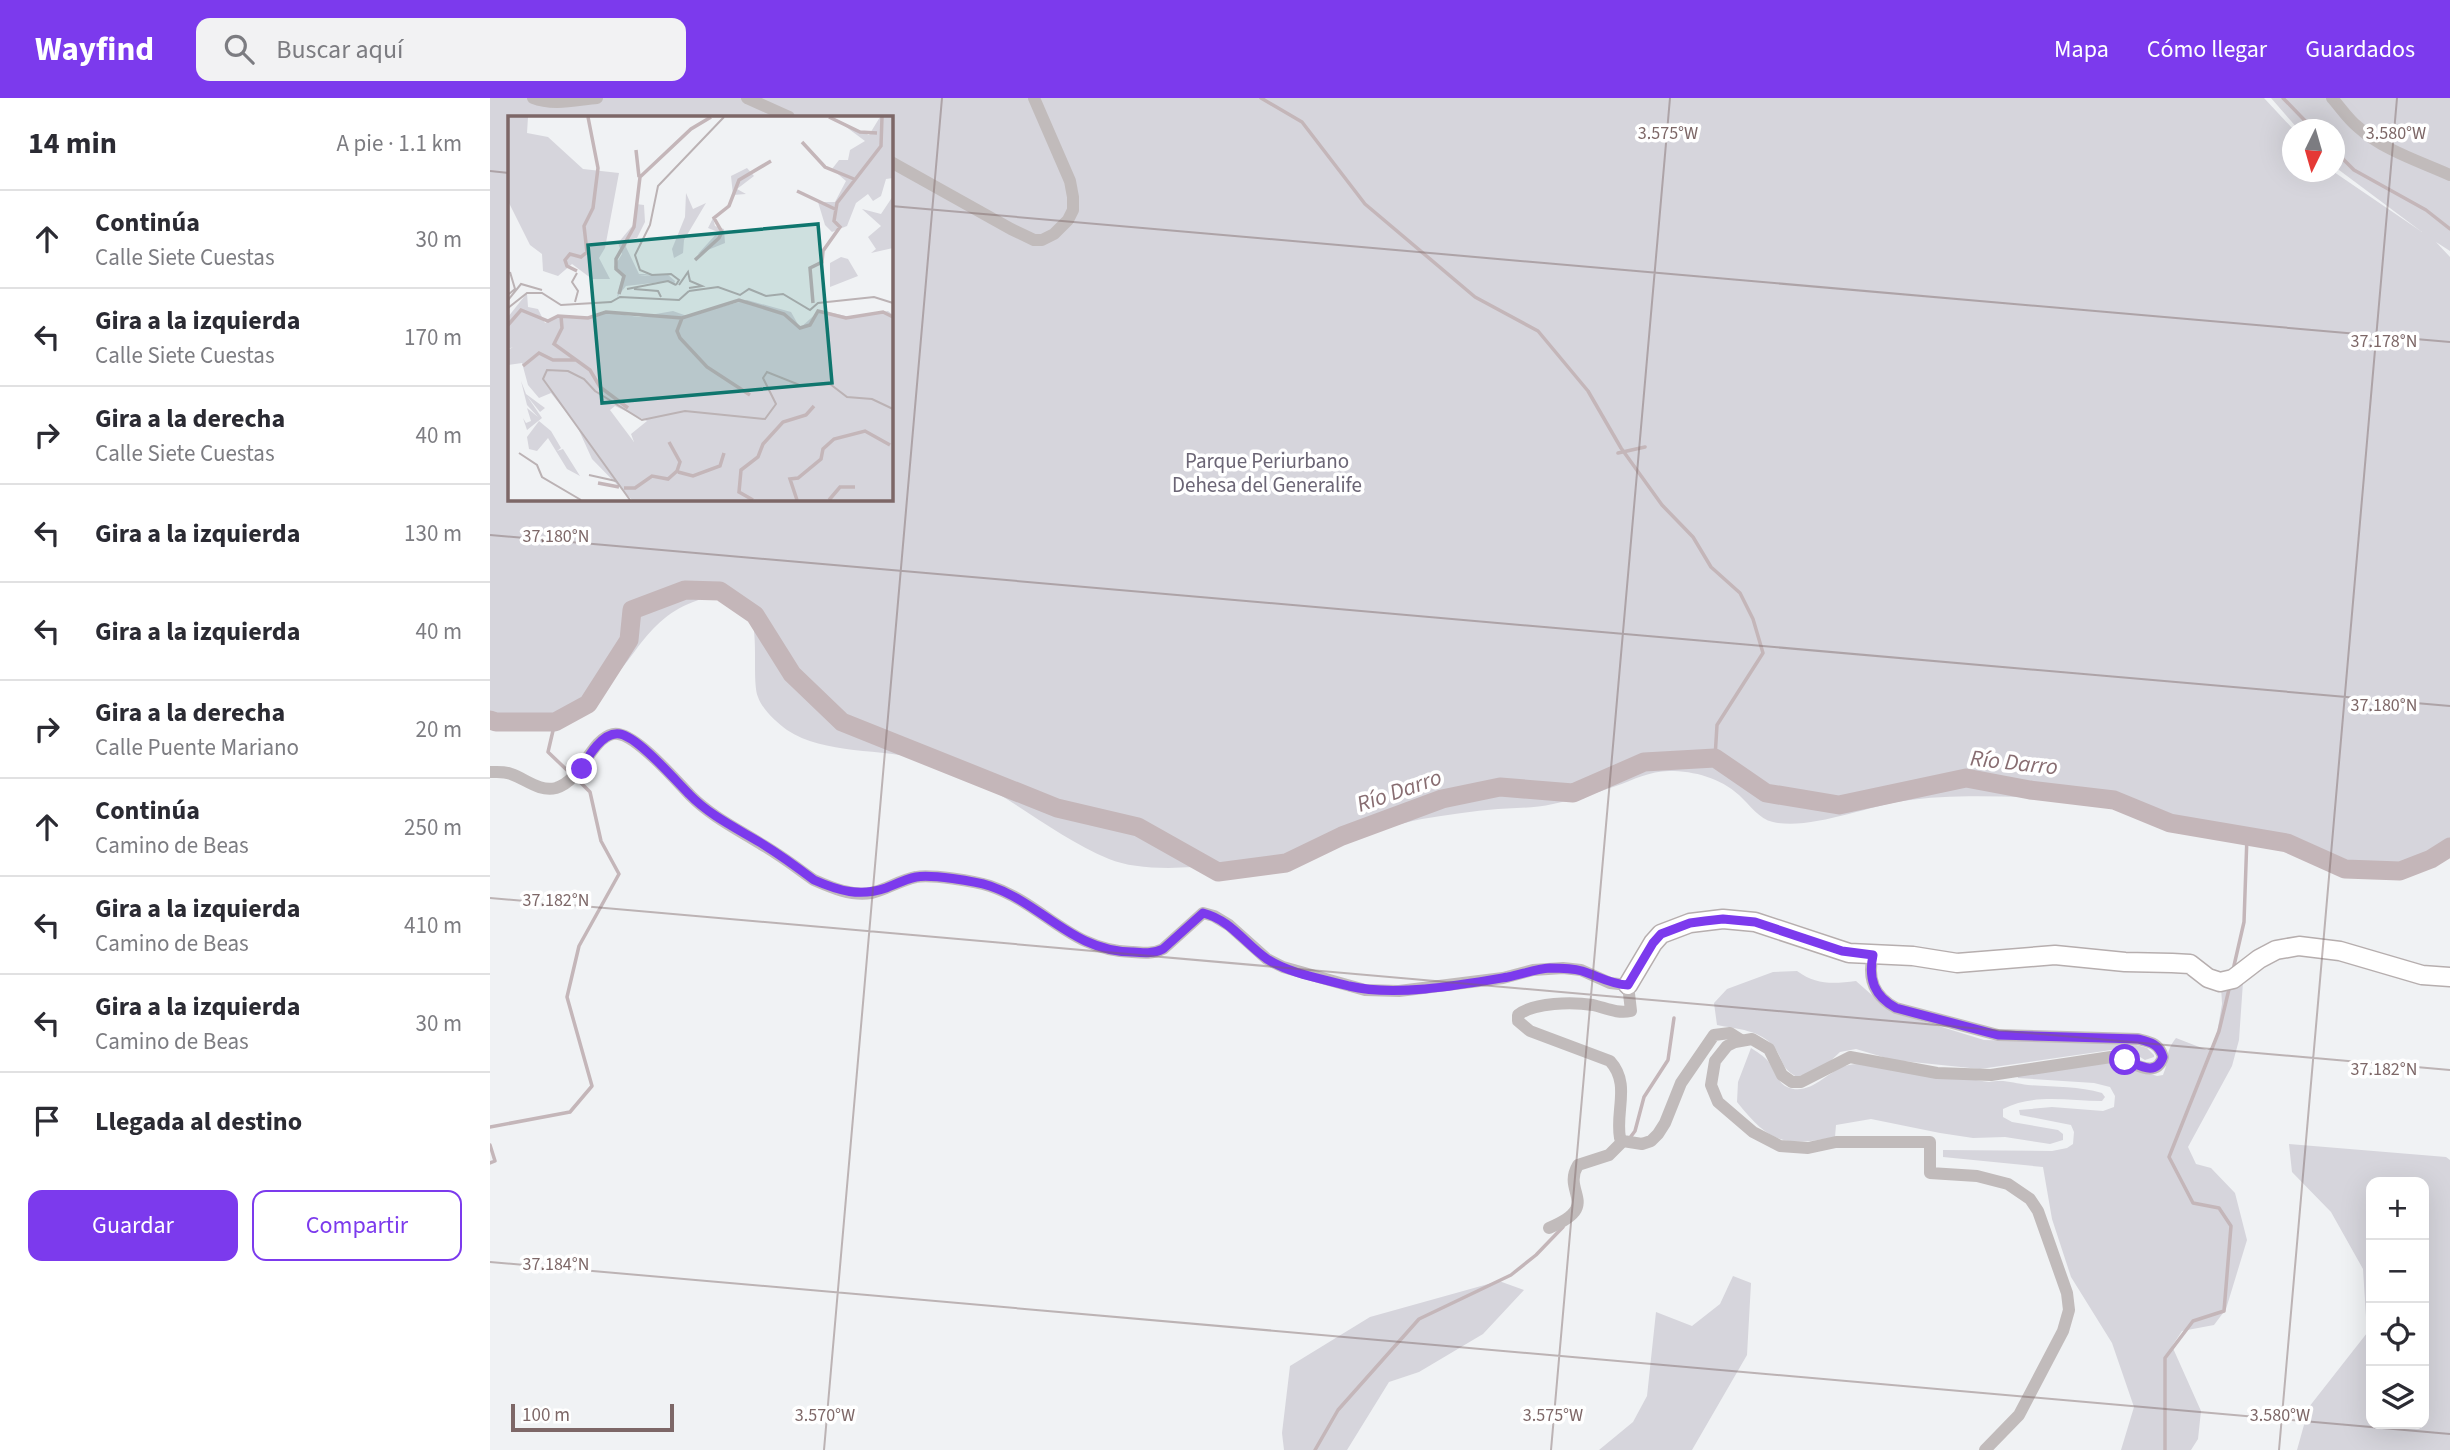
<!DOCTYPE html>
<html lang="es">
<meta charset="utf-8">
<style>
:root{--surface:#fff;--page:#f2f2f3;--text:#2b2b33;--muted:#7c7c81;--line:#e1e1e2;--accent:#7c3aed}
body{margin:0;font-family:"Source Sans 3",sans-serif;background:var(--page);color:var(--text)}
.controls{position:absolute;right:21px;bottom:21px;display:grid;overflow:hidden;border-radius:14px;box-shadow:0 7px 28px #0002}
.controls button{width:63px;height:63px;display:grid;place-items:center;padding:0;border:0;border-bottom:2px solid var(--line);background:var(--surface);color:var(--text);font:35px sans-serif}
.compass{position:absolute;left:1792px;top:21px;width:63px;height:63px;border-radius:50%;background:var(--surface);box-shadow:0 7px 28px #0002;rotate:185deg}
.scale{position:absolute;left:21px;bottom:18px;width:163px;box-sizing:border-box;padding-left:7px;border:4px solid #7d6767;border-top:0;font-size:19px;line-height:24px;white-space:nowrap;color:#7d6767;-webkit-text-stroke:5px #fff;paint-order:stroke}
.stop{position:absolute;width:21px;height:21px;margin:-16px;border:5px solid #7c3aed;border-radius:50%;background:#fff}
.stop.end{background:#7c3aed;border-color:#fff;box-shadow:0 2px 7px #0008}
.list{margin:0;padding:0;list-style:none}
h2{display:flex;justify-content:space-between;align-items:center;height:91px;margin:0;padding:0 28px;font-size:30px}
h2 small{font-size:23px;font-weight:400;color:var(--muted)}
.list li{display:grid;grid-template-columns:46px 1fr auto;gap:21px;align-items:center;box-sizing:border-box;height:98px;padding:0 28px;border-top:2px solid var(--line)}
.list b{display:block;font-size:26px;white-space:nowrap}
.list p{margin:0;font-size:23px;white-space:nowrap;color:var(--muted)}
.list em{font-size:23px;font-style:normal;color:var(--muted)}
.actions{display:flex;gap:14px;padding:21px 28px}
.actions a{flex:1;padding:16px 0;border:2px solid var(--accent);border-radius:14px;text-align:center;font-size:24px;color:var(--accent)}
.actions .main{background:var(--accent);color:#fff}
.icon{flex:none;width:38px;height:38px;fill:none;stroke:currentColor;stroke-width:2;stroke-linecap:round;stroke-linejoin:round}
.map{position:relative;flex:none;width:1960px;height:1352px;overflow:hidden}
header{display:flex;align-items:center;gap:42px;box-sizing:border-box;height:98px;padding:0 35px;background:var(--accent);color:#fff}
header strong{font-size:33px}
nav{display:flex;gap:38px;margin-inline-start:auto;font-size:24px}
.search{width:490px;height:63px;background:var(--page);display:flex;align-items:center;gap:18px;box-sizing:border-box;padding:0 24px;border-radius:14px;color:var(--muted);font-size:26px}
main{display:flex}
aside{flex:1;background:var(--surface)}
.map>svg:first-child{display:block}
</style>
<header>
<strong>Wayfind</strong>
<div class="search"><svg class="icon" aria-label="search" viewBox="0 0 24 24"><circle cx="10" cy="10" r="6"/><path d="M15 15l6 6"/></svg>Buscar aquí</div>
<nav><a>Mapa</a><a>Cómo llegar</a><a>Guardados</a></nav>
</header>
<main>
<aside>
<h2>14 min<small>A pie · 1.1 km</small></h2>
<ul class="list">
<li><svg class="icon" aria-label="ahead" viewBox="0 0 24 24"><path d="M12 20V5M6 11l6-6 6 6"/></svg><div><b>Continúa</b><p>Calle Siete Cuestas</p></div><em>30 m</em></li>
<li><svg class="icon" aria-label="left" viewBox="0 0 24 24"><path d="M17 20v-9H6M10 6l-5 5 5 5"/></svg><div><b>Gira a la izquierda</b><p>Calle Siete Cuestas</p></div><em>170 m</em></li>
<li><svg class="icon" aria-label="right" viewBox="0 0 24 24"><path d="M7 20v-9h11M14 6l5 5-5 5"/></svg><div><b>Gira a la derecha</b><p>Calle Siete Cuestas</p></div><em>40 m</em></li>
<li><svg class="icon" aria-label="left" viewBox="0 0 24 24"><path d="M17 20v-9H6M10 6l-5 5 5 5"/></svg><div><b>Gira a la izquierda</b></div><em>130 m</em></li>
<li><svg class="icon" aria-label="left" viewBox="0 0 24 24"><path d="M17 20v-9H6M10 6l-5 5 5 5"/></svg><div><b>Gira a la izquierda</b></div><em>40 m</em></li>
<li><svg class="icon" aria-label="right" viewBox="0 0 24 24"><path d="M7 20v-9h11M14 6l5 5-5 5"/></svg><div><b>Gira a la derecha</b><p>Calle Puente Mariano</p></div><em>20 m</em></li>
<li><svg class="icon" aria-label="ahead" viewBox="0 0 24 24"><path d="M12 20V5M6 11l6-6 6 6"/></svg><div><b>Continúa</b><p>Camino de Beas</p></div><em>250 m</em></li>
<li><svg class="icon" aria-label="left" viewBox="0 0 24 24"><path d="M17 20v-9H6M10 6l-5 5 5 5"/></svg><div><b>Gira a la izquierda</b><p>Camino de Beas</p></div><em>410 m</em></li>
<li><svg class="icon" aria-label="left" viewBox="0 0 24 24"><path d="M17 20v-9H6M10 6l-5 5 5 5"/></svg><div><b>Gira a la izquierda</b><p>Camino de Beas</p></div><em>30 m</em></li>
<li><svg class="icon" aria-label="arrive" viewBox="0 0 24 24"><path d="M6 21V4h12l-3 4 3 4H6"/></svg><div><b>Llegada al destino</b></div></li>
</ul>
<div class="actions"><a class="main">Guardar</a><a>Compartir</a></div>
</aside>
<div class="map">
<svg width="1960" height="1352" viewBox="0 0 1960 1352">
<rect width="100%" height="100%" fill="#f0f2f4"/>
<g fill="#d6d5dc" fill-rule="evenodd">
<path d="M 0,0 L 1774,0 L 1803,31 L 1802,74 L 1844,74 L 1932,134 L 1845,69 L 1844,32 L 1808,31 L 1781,0 L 1960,0 L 1960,153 L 1946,144 L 1960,159 L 1960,747 C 1936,757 1915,772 1888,772 C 1860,772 1831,758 1803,751 C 1775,745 1745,742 1717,736 C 1674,726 1632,711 1589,703 C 1571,699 1552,700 1534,699 C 1494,698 1452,697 1413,703 C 1375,709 1320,732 1283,724 C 1269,721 1260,707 1249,697 C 1230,680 1205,673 1179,673 C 1160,673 1143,682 1126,688 C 1106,695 1084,702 1063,706 C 1045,710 1026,710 1008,711 C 983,713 957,717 932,721 C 906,726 882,735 857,742 C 798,757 675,784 619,761 C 556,735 500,679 435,662 C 392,650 334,657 297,632 C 286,624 272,611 268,599 C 259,572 279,495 234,495 C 224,495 212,501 203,504 C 177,514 161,531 145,553 C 100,613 79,636 0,628 ZM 19,19 L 401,19 L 401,401 L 19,401 Z"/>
<path d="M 1307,873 C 1326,887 1343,886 1366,883 L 1400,913 L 1494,942 L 1643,946 L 1657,950 L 1664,957 L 1664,959 L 1655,962 L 1645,956 L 1628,951 L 1490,971 L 1403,962 L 1366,951 L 1350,954 L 1333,970 L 1307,979 C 1290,970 1294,962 1284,949 C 1271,932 1247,931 1227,927 L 1224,905 L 1237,891 L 1283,874 Z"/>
<path d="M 1753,884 L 1749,942 L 1742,968 L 1698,1049 L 1706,1066 L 1721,1070 L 1745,1095 L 1757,1142 L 1736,1211 L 1724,1227 L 1692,1233 L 1682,1248 L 1711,1313 L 1708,1341 L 1701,1352 L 1631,1352 L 1644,1309 L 1622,1245 L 1581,1179 L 1562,1121 L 1553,1069 L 1453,1059 L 1453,1052 L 1562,1053 L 1577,1050 L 1583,1046 L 1584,1034 L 1581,1027 L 1530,1017 L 1529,1012 L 1562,1009 L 1613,1013 L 1624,1009 L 1625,998 L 1620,989 L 1604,985 L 1528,980 L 1527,977 L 1602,965 L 1627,965 L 1667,978 L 1673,977 C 1680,961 1674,955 1686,940 L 1717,952 L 1725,947 L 1732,906 L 1731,888 Z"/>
<path d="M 1261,950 C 1267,954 1274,958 1278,963 C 1284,971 1287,984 1297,989 C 1319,999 1337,974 1355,968 C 1382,959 1467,980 1499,984 C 1514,981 1524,985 1538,987 C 1563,989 1588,988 1612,995 L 1615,999 L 1612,1003 C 1579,1003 1543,995 1513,1011 L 1513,1019 L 1522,1024 L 1568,1032 L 1573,1036 L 1573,1042 L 1560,1046 L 1515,1039 L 1483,1040 L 1450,1035 L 1381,1021 L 1346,1027 L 1345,1039 C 1293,1049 1280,1045 1247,1004 L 1248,984 Z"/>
<path d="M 1799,1046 L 1956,1059 L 1960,1062 L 1960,1352 L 1807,1352 L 1819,1309 L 1877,1235 L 1873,1171 L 1841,1114 L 1802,1074 ZM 1881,1084 L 1934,1084 L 1934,1326 L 1881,1326 Z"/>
<polygon points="1243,1178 1261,1185 1257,1257 1202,1352 1109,1352 1143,1324 1157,1298 1166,1214 1202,1228 1230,1206"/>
<polygon points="1009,1183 1034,1192 993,1236 929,1274 899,1284 857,1352 794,1352 792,1335 800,1268 880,1219"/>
</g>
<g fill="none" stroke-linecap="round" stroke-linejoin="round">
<g stroke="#c4b6b9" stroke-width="3.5">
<polyline points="771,0 812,24 875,106 985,199 1048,233 1098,293 1131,350 1172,407 1203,439 1221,469 1250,495 1263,521 1273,555 1227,627 1225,660"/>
<polyline points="1793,0 1824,32"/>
<polyline points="1844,52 1864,72 1936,112 1960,131"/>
<polyline points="1128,355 1155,349"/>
<polyline points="65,624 58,654 81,676"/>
<polyline points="1743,872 1754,824 1757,738"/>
<polyline points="0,1029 80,1014 102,988 77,899 89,848 129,776 111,743 100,694 87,681"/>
<polyline points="1139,1041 1145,1033 1154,999 1178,962 1184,920"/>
<polyline points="0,1047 5,1063 0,1065"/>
<polyline points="825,1352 848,1312 929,1221 1021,1177 1046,1157 1073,1129"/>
<polyline points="1675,1352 1675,1260 1703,1223 1734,1213 1741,1128 1729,1110 1703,1105 1679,1059 1729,933 1740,887"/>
</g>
<polyline stroke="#c4b6b9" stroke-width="19" points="0,622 6,624 65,624 98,606 139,542 142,512 195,492 230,493 265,517 302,576 352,624 567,710 648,729 728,774 796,765 852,738 952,701 1010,689 1083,695 1154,664 1225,660 1276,695 1349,707 1476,680 1540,692 1624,702 1680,725 1797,745 1855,771 1910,773 1941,761 1960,749"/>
<g stroke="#b6aeae" stroke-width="21">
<polyline id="secondary" points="1138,887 1163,845 1171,836 1200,825 1233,821 1265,824 1359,855 1423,858 1467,865 1565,857 1635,864 1682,865 1700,866 1718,880 1730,884 1743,881 1769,861 1786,852 1809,848 1850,853 1932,877 1960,879"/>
</g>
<g stroke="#c1bbbb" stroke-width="12">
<path d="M 43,0 C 63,8 86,2 107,0"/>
<polyline points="257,0 299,19"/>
<path d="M 1842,0 C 1851,10 1858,21 1868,29 C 1893,52 1929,63 1960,77"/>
<polyline points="401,64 521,131 544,142 552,142 564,136 578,122 583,112 583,99 580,83 544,0"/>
<path d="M 0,674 C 7,674 14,673 21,676 C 36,681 49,694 66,690 C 93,682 99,642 123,636 C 143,631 187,684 201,698 C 221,718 247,731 271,746 C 290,757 307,770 324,782 C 342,790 361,798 381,795 C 396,792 410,782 426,779 C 440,776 485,783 500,788 C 554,806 581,853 642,854 C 653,855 663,856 673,851 L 713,815 L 724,818 L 739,827 L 777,861 L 793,869 L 875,892 L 909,893 L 1013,880 L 1043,872 L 1073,870 L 1091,872 L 1120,885 L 1138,887 L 1141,913 C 1127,916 1116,910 1103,907 C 1083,904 1044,904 1028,917 L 1028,923 L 1040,933 L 1120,963 C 1141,986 1125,1013 1130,1040 L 1133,1043 L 1152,1046 L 1161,1043 L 1168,1036 L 1175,1025 L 1191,985 L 1224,937 L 1240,935 L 1251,942"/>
<path d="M 1383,857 C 1377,881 1384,898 1406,910 L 1508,937 L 1648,941 C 1660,944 1669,945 1673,959 C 1665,985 1638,959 1621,959 L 1501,977 L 1447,975 L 1360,959 L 1311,984 L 1302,984 L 1292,977 L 1279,951 L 1262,941 L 1245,944 L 1237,948 L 1225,963 L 1221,987 L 1228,1004 L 1263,1034 L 1290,1048 L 1318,1050 L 1346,1044 L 1440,1044 L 1440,1075 L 1487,1078 L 1518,1086 L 1540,1101 L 1548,1113 L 1577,1195 L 1579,1212 L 1573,1233 L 1529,1317 L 1495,1352"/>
<path d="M 1059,1130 C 1113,1107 1071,1095 1088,1067 L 1119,1057 L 1133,1043"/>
</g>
<use href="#secondary" stroke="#fff" stroke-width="18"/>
</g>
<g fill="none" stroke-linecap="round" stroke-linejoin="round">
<path stroke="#7c3aed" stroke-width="9" d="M 92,671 C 98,658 113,633 130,636 C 148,639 185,682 199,696 C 219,717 246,730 271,745 C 289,756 307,769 324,782 C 349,793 370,799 396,790 C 406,786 416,781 426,779 C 440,776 485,783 500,788 C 553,806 582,853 642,854 C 653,855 663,856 673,851 L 713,815 C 741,822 755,846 777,861 C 800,876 833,881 859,888 C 905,899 971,887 1018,879 C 1033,876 1045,871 1060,870 C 1071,870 1081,870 1092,873 C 1108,878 1120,886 1138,887 L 1163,845 L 1171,836 L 1200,825 L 1215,823 L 1233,821 L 1265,824 L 1352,853 L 1383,857 C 1378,881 1384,898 1406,910 L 1508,937 L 1648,941 C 1660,944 1669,946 1673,959 C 1666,979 1649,967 1635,962"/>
</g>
<path fill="none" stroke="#7d6767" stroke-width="2" stroke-opacity="0.45" d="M 0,73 L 19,75M 401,108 L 1960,244M 0,437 L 1960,608M 0,800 L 1960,972M 0,1164 L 1960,1336M 334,1352 L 452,0M 1061,1352 L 1180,0M 1789,1352 L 1907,0"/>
<g text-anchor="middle" stroke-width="7" stroke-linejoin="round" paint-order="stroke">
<g font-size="21" fill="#6b6575" stroke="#fff">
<text x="777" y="370">Parque Periurbano<tspan x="777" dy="24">Dehesa del Generalife</tspan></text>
</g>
<g font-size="23" font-style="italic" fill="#886d71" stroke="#fff">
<text transform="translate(1524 664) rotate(6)" y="8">Río Darro</text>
<text transform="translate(909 692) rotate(-19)" y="8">Río Darro</text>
</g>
</g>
<g transform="translate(18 18)">
<rect width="385" height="385" fill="#f0f2f4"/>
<path d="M 0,1 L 20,1 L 19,17 L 40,21 L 75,53 L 111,57 L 97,132 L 91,142 L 102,163 L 84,163 L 64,148 L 50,160 L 35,155 L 34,138 L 22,129 L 0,85 ZM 372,1 L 385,1 L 385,62 L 378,63 L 373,80 L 365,85 L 360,78 L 348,87 L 339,110 L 324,116 L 317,109 L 310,86 L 327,86 L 338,65 L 324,53 L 331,44 L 340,44 L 342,34 L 357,25 L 326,2 L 361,19 ZM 239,52 L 246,60 L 229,73 L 238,78 L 225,79 L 223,60 ZM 178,77 L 185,93 L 198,87 L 176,124 L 175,137 L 166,142 L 164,133 L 177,101 ZM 385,80 L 385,132 L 363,137 L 368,133 L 360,121 L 373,110 L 354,93 L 373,98 ZM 128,88 L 136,89 L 137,106 L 129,122 L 119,124 L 118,131 L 131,158 L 143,158 L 131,160 L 159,158 L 167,165 L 166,169 L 162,165 L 118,170 L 109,181 L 114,161 L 106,151 L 114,138 L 110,127 L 125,109 ZM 205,102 L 207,110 L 216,113 L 217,127 L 190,138 L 210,116 L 200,112 ZM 333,141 L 340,143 L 350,160 L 322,171 L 322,147 ZM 19,177 L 20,191 L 30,193 L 37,207 L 51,199 L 84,201 L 95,196 L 131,201 L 165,195 L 179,200 L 239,184 L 283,196 L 292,212 L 312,194 L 342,201 L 380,195 L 385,199 L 385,384 L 124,384 L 84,343 L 69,310 L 43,277 L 31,282 L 20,269 L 14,247 L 0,249 L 0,234 L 5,231 L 0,233 L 0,201 ZM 107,290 L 139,305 L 123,318 L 126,326 L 102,294 ZM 13,265 L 18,278 L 37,292 L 32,296 L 19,280 L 34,302 L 19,314 L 15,302 L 18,307 L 23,305 L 19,292 L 30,301 L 19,289 ZM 31,305 L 43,315 L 53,332 L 49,335 L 55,333 L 72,360 L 59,353 L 40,322 L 29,335 L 21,333 L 19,321 Z" fill="#d6d5dc" fill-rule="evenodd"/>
<path fill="none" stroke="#c4b6b9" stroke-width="3.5" d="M 321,1 L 352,16 L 369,17M 294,26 L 317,51 L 346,63M 128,34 L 131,61M 289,75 L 329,94M 187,144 L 211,122 L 214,116 L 206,102 L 221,90 L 231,64 L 263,45M 69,155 L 59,150 L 57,144 L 62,138 L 73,141 L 79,136 L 76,110 L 85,92 L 90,52 L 80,1M 111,178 L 116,160 L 108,153 L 108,143 L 126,111 L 132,61 L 183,13 L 203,1M 305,187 L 302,152 L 314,146 L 315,135 L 332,111 L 326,105 L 329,87 L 373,30 L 374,1M 53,200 L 54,212 L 46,228 L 82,254 L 92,271 L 120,292M 174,202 L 169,215 L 172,222 L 199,251 L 242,279M 0,209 L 13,194 L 40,205 L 50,200 L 80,202 L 98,196 L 174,202 L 231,184 L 276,198 L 292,212 L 302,209 L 310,195 L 338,202 L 375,196 L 385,201M 15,250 L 31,237 L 45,244 L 68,244M 170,356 L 185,360 L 212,350 L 216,337M 90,367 L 111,371M 116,372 L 127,372 L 144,360 L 160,363 L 169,355 L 172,346 L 161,326M 245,384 L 231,376 L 233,354 L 250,341 L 255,328 L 275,306 L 298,299 L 306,290M 289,384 L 282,363 L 290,362 L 313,343 L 315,333 L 326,323 L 357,315 L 382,329M 321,384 L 332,371 L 347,371"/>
<path fill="none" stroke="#bbb2b4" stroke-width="2" d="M 168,169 L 171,164 L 163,158 L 144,159 L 132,154 L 127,139 L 142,109 L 150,70 L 216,1M 171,169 L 180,156 L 182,165 L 194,170 L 181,172M 119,173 L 160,165 L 168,169M 126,173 L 150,175 L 153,181M 181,175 L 210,171 L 232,179 L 241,173 L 258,180 L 275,178 L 302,194 L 310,187 L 366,181 L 385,187M 1,178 L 7,173 L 2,156M 0,184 L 13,168 L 34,174M 67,186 L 70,175 L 64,166 L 69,157M 0,192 L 19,177 L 34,177 L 53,189 L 103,186 L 112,181 L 171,184 L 181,175M 11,337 L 29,349 L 34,361 L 73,384M 81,359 L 108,365M 122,384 L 35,263 L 39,254 L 60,255 L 76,263 L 87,275 L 134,304 L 177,295 L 257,303 L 268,288 L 255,262 L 259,256 L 294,270 L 322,268 L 339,281 L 364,283 L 385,293"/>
<path fill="#0f766e" fill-opacity="0.15" stroke="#0f766e" stroke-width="3.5" d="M 310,108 L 324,267 L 94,287 L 80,129 Z"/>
<rect width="385" height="385" fill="none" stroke="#7d6767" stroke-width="3.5"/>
</g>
<g font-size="18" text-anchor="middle" fill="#7d6767" stroke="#fff" stroke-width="7" stroke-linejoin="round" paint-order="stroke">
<text x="1178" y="41">3.575°W</text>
<text x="1906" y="41">3.580°W</text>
<text x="1894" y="249">37.178°N</text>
<text x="66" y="444">37.180°N</text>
<text x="1894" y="613">37.180°N</text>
<text x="66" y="808">37.182°N</text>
<text x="1894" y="977">37.182°N</text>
<text x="66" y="1172">37.184°N</text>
<text x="335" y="1323">3.570°W</text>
<text x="1063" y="1323">3.575°W</text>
<text x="1790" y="1323">3.580°W</text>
</g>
</svg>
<div class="controls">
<button>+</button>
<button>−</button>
<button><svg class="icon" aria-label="locate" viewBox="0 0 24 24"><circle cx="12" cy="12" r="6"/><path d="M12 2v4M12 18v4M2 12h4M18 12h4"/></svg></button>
<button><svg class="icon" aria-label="layers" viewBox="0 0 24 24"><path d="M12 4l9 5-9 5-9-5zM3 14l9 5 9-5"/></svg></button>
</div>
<svg class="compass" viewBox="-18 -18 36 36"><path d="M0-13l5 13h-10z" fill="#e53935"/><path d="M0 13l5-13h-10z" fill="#7c7c81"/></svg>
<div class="scale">100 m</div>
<div class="stop" style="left:1635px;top:962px"></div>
<div class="stop end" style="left:92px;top:671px"></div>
</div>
</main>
